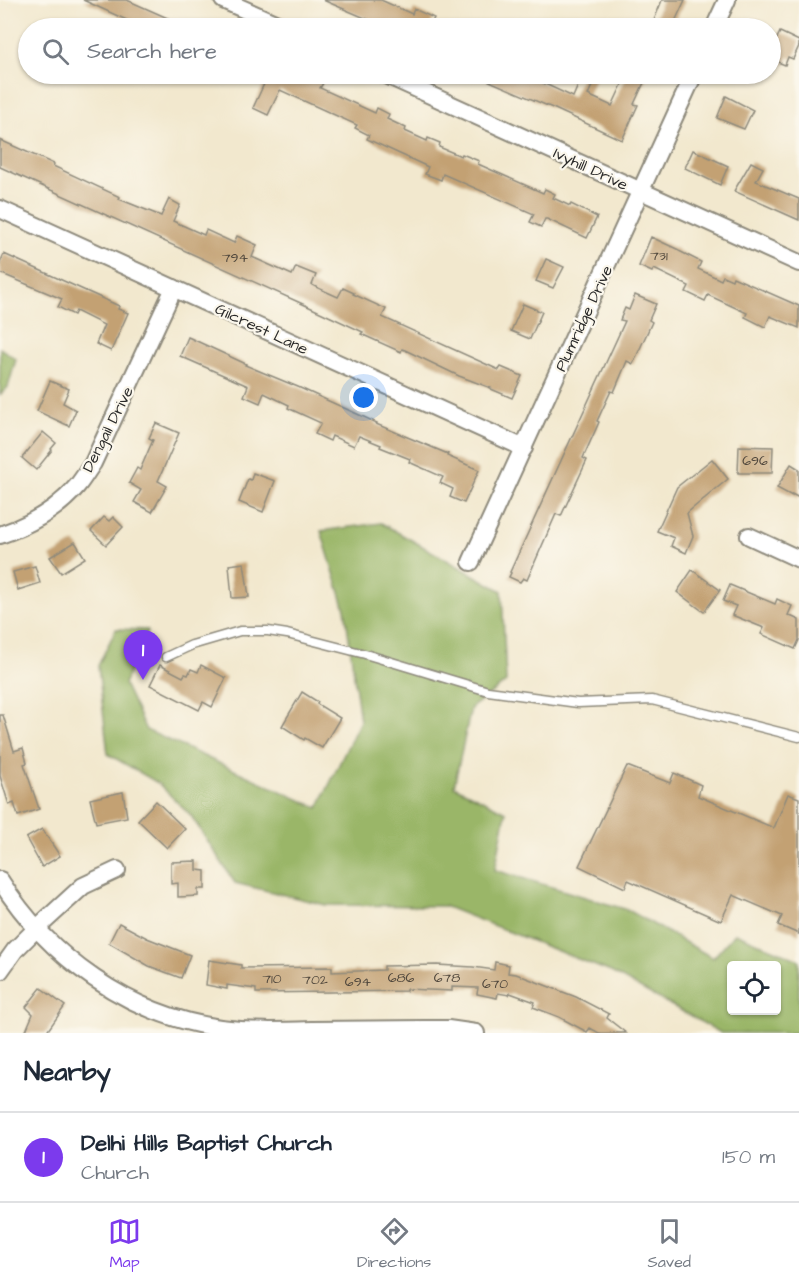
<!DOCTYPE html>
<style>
:root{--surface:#fff;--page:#f6f6f7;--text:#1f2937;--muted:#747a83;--line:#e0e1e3;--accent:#7c3aed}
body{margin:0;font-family:"Architects Daughter",sans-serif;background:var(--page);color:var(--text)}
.controls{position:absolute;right:18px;bottom:18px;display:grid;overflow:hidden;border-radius:6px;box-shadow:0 2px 4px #0004}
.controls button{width:54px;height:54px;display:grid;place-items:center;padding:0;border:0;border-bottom:2px solid var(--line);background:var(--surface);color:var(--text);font:30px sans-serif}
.you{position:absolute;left:364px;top:398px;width:21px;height:21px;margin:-15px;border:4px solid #fff;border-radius:50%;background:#1a73e8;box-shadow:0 0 0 9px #1a73e833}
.badge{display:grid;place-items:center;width:39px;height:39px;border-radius:50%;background:var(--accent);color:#fff;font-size:20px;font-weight:700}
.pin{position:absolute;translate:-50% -50px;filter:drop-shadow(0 2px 3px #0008)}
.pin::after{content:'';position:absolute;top:32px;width:21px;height:18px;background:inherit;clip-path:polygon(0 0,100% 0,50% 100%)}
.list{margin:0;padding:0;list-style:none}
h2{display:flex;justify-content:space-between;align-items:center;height:78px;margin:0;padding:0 24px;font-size:26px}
h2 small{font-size:20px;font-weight:400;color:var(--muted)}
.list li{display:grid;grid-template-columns:39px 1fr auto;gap:18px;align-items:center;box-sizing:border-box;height:90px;padding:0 24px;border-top:2px solid var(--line)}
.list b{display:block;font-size:22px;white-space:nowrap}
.list p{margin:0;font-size:20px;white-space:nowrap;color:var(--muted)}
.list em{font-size:20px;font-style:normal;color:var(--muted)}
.icon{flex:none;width:33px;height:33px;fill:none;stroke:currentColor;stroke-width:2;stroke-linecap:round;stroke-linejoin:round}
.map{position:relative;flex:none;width:799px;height:1033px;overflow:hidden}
.search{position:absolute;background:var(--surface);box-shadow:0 2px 4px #0004;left:18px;right:18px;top:18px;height:66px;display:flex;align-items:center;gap:15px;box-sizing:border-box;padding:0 21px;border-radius:33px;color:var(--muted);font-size:22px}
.sheet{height:168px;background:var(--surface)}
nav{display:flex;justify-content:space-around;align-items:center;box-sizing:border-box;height:84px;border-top:2px solid var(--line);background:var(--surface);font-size:16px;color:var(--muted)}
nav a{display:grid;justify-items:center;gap:3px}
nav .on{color:var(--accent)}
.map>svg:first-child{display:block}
</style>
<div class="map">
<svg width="799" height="1033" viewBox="0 0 799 1033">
<rect width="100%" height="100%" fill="#fbf7ec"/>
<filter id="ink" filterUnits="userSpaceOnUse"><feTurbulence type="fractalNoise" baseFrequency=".0167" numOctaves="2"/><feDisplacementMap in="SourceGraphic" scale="12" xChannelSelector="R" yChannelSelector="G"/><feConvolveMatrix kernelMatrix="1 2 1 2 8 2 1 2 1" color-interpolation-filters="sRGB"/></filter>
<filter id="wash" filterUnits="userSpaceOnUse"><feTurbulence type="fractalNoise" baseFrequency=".008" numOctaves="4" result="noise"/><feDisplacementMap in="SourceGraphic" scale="24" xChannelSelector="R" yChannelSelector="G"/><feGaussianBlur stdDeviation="1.35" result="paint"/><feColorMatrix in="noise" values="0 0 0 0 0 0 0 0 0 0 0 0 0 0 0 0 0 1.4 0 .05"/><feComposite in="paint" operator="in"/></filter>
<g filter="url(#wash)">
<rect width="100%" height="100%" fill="#f2e8ce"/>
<g fill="#9ab667" stroke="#627049" stroke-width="1.5" fill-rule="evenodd">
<polygon points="0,348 16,359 8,387 0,395"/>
<path d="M 381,523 L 502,591 L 506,682 L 471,708 L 454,786 L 506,812 L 495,870 L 628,910 L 713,958 L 735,933 L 799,960 L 799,1033 L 721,1033 L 611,972 L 444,906 L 326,905 L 235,883 L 192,817 L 158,783 L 108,754 L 98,666 L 116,629 L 148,630 L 124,684 L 146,730 L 318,808 L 360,721 L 345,609 L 321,531 ZM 732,966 L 776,966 L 776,1010 L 732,1010 Z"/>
</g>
<g id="blocks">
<g fill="#c3a173">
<polygon points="83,0 127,0 190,28 144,28"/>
<polygon points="323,0 381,0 412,14 414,9 434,18 429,28 386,28 371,22 372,21"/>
<polygon points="662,0 685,0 672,28 651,28"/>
<polygon points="780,32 799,41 799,46 793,59 788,57 785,65 773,60 776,51 772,49"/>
<polygon points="241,74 302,74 323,83 320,88 375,113 377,108 389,114 387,119 406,128 405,131 427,141 428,138 440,143 439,147 461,156 462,154 479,161 478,164 543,193 545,189 555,194 553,198 570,206 571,204 597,217 587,238 547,219 545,219 541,227 530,222 534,214 443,174 441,180 425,174 428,167 367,139 369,135 355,128 357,125 280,90 268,115 253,108 264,84"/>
<polygon points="473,74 534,74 532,78 573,97 583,74 597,74 588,95 612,106 627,74 648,74 634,104 638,105 622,140 555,109"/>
<polygon points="726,96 753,110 744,129 717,118"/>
<polygon points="0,140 54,164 53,166 120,197 119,199 161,216 169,199 180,205 173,221 204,235 206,230 234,243 237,236 257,245 252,257 292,275 296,267 316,275 312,285 316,287 338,297 343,288 354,293 353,294 386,309 382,317 499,370 501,367 522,376 512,398 491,389 491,388 459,376 405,350 402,349 401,352 361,334 363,332 305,305 0,167"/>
<polygon points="693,150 728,166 720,185 685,168"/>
<polygon points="751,162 763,168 756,181 799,199 799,220 734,191"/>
<polygon points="651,237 679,250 679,251 701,262 698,269 721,280 723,276 732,280 733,277 799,306 799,328 770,316 765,327 745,317 747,313 708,295 705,301 686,292 689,286 654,269 652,272 639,266"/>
<polygon points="4,254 119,306 118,309 128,313 111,351 96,344 104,325 76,311 74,315 58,307 62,299 0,273 0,263"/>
<polygon points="546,259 564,267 553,288 536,281"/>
<polygon points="635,295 656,304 649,320 652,322 633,364 627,361 614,392 611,391 597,421 599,422 583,458 587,460 561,516 556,514 527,580 523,578 520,582 509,577 511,573 510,572 625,321 620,320 625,308 629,310"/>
<polygon points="523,304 542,312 530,339 511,331"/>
<polygon points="188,337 246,364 245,365 298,387 377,423 376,424 448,454 447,456 479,470 464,503 450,497 453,489 440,483 443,477 409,462 410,459 380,447 381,445 359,436 354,446 332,436 330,441 315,434 321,423 288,408 289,405 264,393 260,403 244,396 248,386 180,356"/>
<polygon points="50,381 69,389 63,403 76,410 69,426 37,411"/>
<polygon points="156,423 179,433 158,481 167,486 152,512 134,502 141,490 129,483 137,468 140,470 153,440 149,438"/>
<polygon points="43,432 56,443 51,449 52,450 36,470 22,458"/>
<polygon points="739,446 773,447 772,473 738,473"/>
<polygon points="712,459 728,479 687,513 693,536 686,553 671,546 674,538 657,531 677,487"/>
<polygon points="791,464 799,469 799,498 792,494 792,496 777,488"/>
<polygon points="253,473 275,481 263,512 239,502 248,479 251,480"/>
<polygon points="104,517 109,521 113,517 123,527 106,545 91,531"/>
<polygon points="75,542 85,558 61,573 50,557"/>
<polygon points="244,563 249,597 232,598 229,565"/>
<polygon points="35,566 40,583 18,590 13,572"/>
<polygon points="692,570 720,590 704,612 677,592"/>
<polygon points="730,585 775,604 777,599 792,606 788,615 799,620 799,640 795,649 761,634 764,628 732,615 736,606 723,601"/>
<polygon points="160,665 183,677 185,674 188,675 191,669 198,672 201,665 226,678 212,707 203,702 199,710 150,685"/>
<polygon points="302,692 318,702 317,704 340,718 322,748 305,738 304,740 282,726"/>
<polygon points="0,715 3,715 14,751 23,748 27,763 24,764 39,809 18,816 14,803 9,805 0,776"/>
<polygon points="627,766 670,783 674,773 701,785 698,796 774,828 788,794 799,798 799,934 778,925 782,916 733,895 721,921 628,880 625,888 579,866"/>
<polygon points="123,792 127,817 96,823 90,799"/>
<polygon points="156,801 185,829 167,848 138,820"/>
<polygon points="42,829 60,856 42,867 26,838"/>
<polygon points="197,861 197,870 205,871 205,889 198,889 198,896 178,897 178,883 171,884 171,862"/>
<polygon points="119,923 147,938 190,955 181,978 149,966 109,943"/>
<polygon points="209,960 241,965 241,968 332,967 332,972 384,970 384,966 437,965 473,967 494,970 495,962 509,965 508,973 516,974 576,997 609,1014 607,1018 626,1033 599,1033 590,1028 587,1032 559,1017 533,1007 535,1002 510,993 509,995 498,993 497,998 477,994 478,988 452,987 452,991 406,989 406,991 256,993 256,989 227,985 227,989 206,985"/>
<polygon points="41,988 65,1006 46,1033 25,1033 33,1014 26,1007"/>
</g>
</g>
</g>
<g filter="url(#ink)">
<use href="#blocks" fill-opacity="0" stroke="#8e8a7c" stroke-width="1.5"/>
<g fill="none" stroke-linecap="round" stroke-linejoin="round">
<g stroke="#8e8a7c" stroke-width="11">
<polyline id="lane" points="166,657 192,645 240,631 268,631 287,634 365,654 488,691 578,703 652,700 799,737"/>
</g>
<g stroke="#8e8a7c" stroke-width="20">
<g id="street">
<polyline points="223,0 286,28"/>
<polyline points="714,28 727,0"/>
<polyline points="384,74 799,263"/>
<polyline points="0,209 524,448"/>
<path d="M 0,535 C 29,525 57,510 77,486 C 83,479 88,470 93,463 L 174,288"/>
<polyline points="749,536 799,559"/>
<polyline points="471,562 694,74"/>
<path d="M 0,880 C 49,958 129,1015 220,1028 C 251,1032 281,1031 312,1030 C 350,1030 388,1029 426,1029 L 448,1029 L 476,1033"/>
<polyline points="0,971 15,950 36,929 83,886 117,870"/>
</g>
</g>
<use href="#lane" stroke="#fff" stroke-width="8"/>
<use href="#street" stroke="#fff" stroke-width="16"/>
</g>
</g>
<g text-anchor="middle" stroke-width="4.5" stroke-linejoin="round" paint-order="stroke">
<g font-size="14" fill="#51483d">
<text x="659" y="260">731</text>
<text x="235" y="262">794</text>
<text x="755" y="465">696</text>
<text x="401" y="982">686</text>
<text x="447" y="982">678</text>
<text x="272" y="983">710</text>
<text x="315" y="984">702</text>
<text x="358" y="986">694</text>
<text x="495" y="988">670</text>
</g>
<g font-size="16" fill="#2b2b2b" stroke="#fbf7ec">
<text transform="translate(591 168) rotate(25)" y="6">Ivyhill Drive</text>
<text transform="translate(583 318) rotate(-65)" y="6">Plumridge Drive</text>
<text transform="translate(262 328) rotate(25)" y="6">Gilcrest Lane</text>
<text transform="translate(107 429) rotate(-63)" y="6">Dengail Drive</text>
</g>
</g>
</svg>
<div class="controls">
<button><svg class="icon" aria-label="locate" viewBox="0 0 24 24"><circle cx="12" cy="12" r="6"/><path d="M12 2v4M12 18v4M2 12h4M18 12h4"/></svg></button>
</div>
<div class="you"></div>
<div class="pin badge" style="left:143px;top:680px">1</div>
<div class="search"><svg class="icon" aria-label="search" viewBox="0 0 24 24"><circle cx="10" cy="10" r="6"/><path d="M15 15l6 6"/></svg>Search here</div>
</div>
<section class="sheet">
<h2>Nearby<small></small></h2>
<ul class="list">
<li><span class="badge">1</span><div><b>Delhi Hills Baptist Church</b><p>Church</p></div><em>150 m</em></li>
</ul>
</section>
<nav>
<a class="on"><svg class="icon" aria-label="map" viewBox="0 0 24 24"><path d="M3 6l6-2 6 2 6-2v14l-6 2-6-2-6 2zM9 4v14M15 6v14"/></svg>Map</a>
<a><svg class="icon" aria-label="directions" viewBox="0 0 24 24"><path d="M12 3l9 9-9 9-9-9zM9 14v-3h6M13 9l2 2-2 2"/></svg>Directions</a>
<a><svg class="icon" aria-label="saved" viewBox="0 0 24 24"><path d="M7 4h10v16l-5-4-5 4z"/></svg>Saved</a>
</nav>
